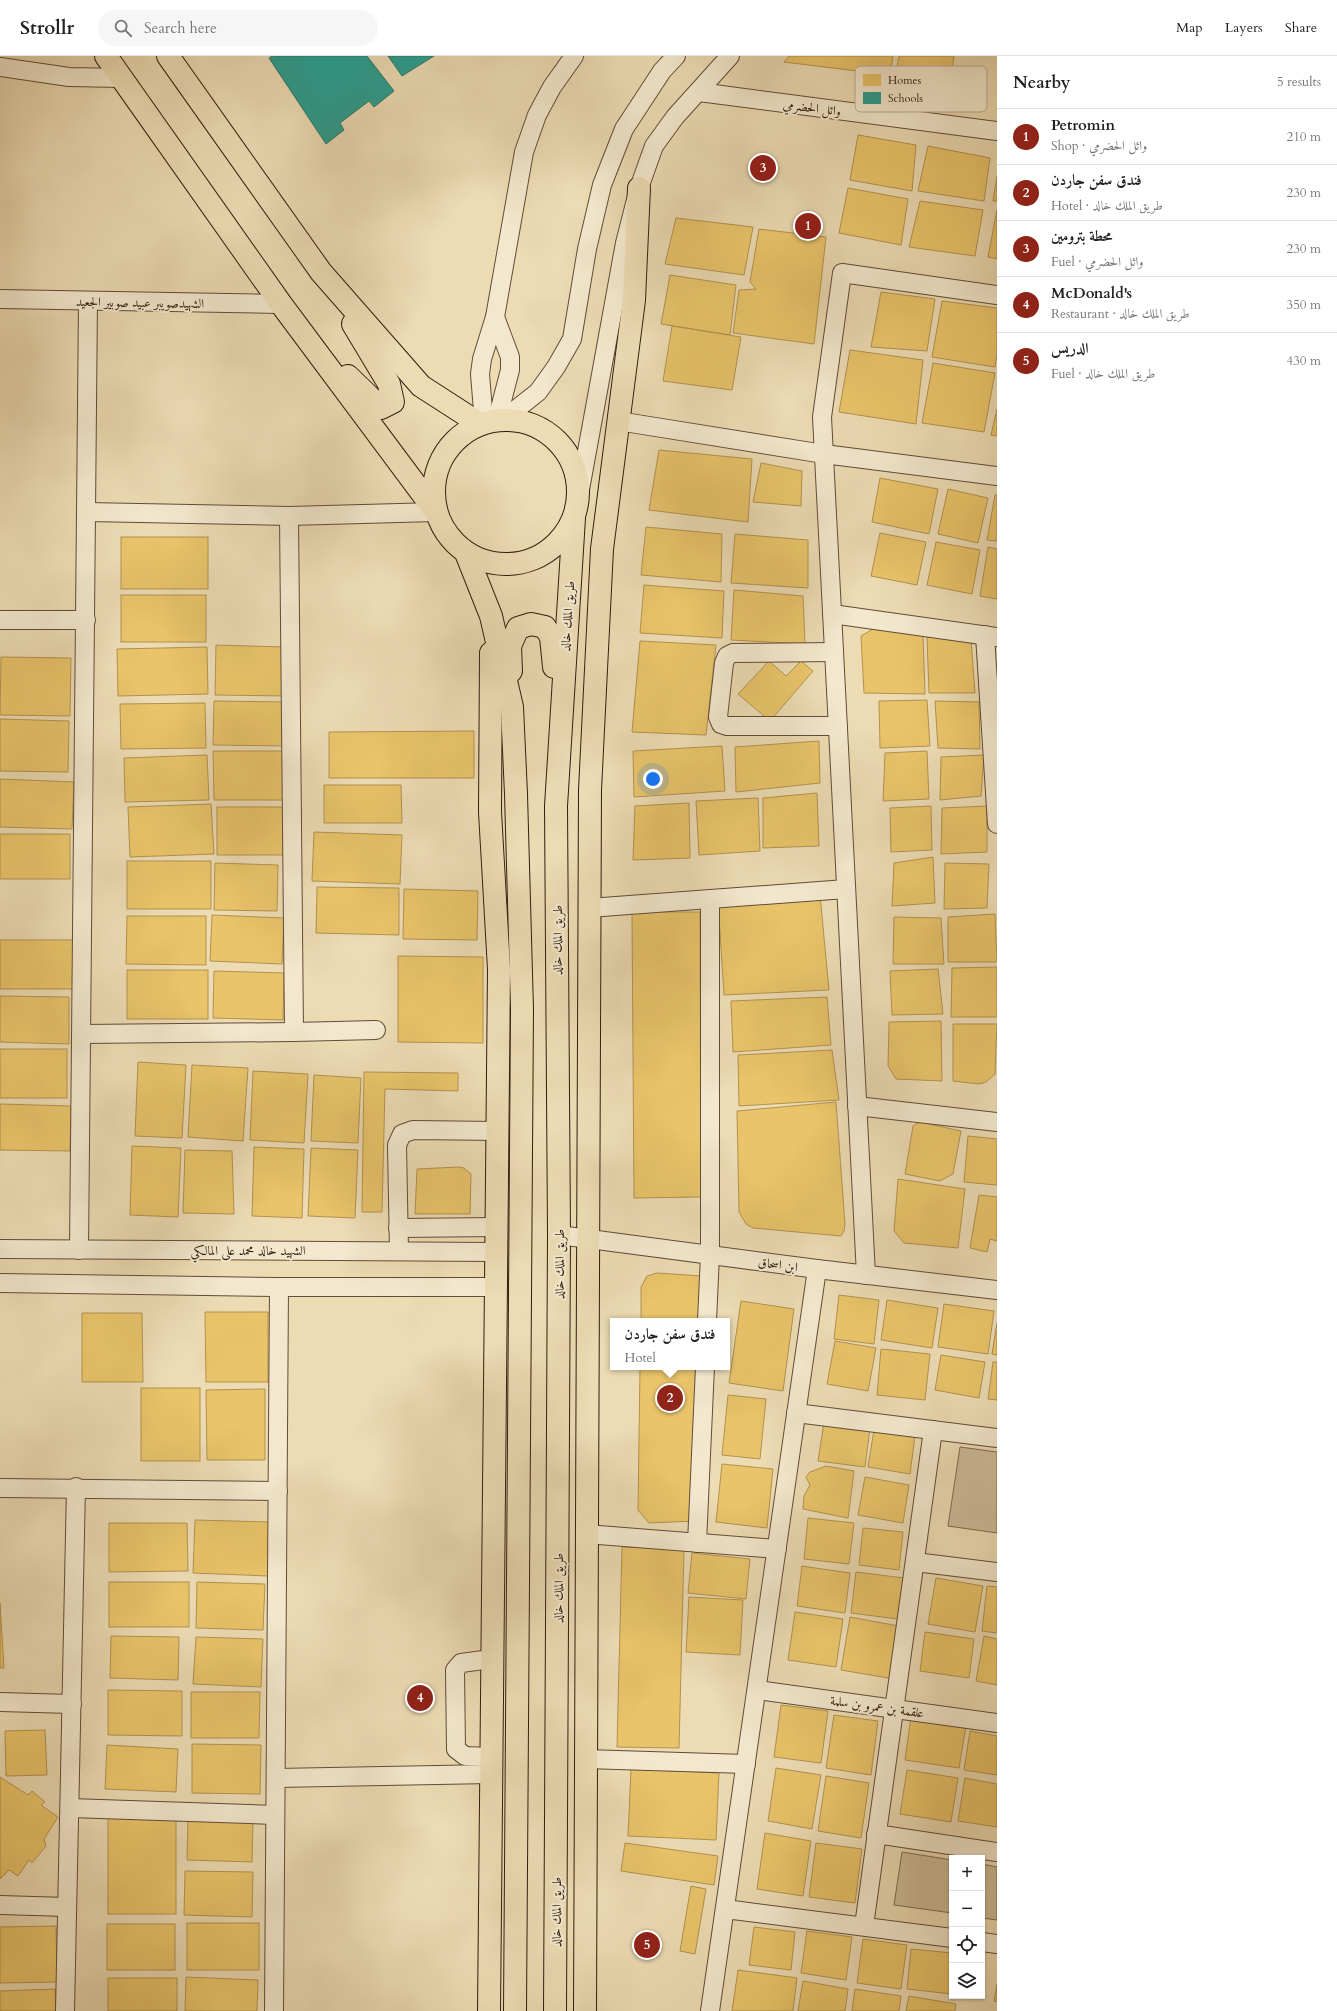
<!DOCTYPE html>
<meta charset="utf-8">
<style>
:root{--surface:#fff;--page:#f6f6f6;--text:#222;--muted:#767676;--line:#e0e0e0;--accent:#8f2418}
body{margin:0;font-family:Cardo,Amiri,serif;background:var(--page);color:var(--text)}
.controls{position:absolute;right:12px;bottom:12px;display:grid;overflow:hidden;border-radius:0px;box-shadow:0 1px 3px #0004}
.controls button{width:36px;height:36px;display:grid;place-items:center;padding:0;border:0;border-bottom:1px solid var(--line);background:var(--surface);color:var(--text);font:20px sans-serif}
.you{position:absolute;left:653px;top:723px;width:14px;height:14px;margin:-10px;border:3px solid #fff;border-radius:50%;background:#1a73e8;box-shadow:0 0 0 6px #1a73e833}
.badge{display:grid;place-items:center;width:26px;height:26px;border-radius:50%;background:var(--accent);color:#fff;font-size:13px;font-weight:700}
.pin{position:absolute;translate:-50% -50%;border:2px solid #fff;box-shadow:0 1px 4px #0006}
.popup{position:absolute;left:610px;top:1262px;width:120px;height:52px;box-sizing:border-box;display:grid;place-content:center;border-radius:0px;background:var(--surface);filter:drop-shadow(0 1px 3px #0005);font-size:13px;white-space:nowrap;color:var(--muted)}
.popup b{font-size:15px;color:var(--text)}
.popup::after{content:'';position:absolute;left:50%;top:100%;margin-left:-8px;border:8px solid transparent;border-top-color:var(--surface)}
.list{margin:0;padding:0;list-style:none}
h2{display:flex;justify-content:space-between;align-items:center;height:52px;margin:0;padding:0 16px;font-size:17px}
h2 small{font-size:13px;font-weight:400;color:var(--muted)}
.list li{display:grid;grid-template-columns:26px 1fr auto;gap:12px;align-items:center;box-sizing:border-box;height:56px;padding:0 16px;border-top:1px solid var(--line)}
.list b{display:block;font-size:15px;white-space:nowrap}
.list p{margin:0;font-size:13px;white-space:nowrap;color:var(--muted)}
.list em{font-size:13px;font-style:normal;color:var(--muted)}
.icon{flex:none;width:22px;height:22px;fill:none;stroke:currentColor;stroke-width:2;stroke-linecap:round;stroke-linejoin:round}
.map{position:relative;flex:none;width:997px;height:1955px;overflow:hidden}
header{display:flex;align-items:center;gap:24px;box-sizing:border-box;height:56px;padding:0 20px;background:var(--surface);border-bottom:1px solid var(--line)}
header strong{font-size:19px}
nav{display:flex;gap:22px;margin-inline-start:auto;font-size:14px}
.search{width:280px;height:36px;background:var(--page);display:flex;align-items:center;gap:10px;box-sizing:border-box;padding:0 14px;border-radius:22px;color:var(--muted);font-size:15px}
main{display:flex}
aside{flex:1;background:var(--surface)}
.map>svg:first-child{display:block}
</style>
<header>
<strong>Strollr</strong>
<div class="search"><svg class="icon" aria-label="search" viewBox="0 0 24 24"><circle cx="10" cy="10" r="6"/><path d="M15 15l6 6"/></svg>Search here</div>
<nav><a>Map</a><a>Layers</a><a>Share</a></nav>
</header>
<main>
<div class="map">
<svg width="997" height="1955" viewBox="0 0 997 1955">
<rect width="100%" height="100%" fill="#ecdbb3"/>
<filter id="stains"><feTurbulence type="fractalNoise" baseFrequency=".005" numOctaves="4"/><feColorMatrix values="0 0 0 0 .2 0 0 0 0 .09 0 0 0 0 .02 0 0 0 .5 -.17"/></filter>
<radialGradient id="worn" r=".72"><stop offset=".6" stop-color="#630" stop-opacity="0"/><stop offset="1" stop-color="#630" stop-opacity=".3"/></radialGradient>
<g fill="#ccbb97" stroke="#7e6c53">
<polygon points="960,1391 997,1396 997,1477 948,1470"/>
<polygon points="902,1796 952,1804 952,1857 894,1849"/>
<polygon points="982,1808 997,1811 997,1864 982,1862"/>
</g>
<g fill="#e9c46a" stroke="#b2924f">
<polygon points="789,0 893,0 890,19 784,6"/>
<polygon points="899,0 954,0 950,29 895,23"/>
<polygon points="858,79 916,89 912,135 850,124"/>
<polygon points="928,90 990,102 984,145 918,135"/>
<polygon points="997,120 997,145 993,145"/>
<polygon points="848,132 908,143 901,189 839,177"/>
<polygon points="920,145 983,154 975,200 909,191"/>
<polygon points="997,154 997,203 988,201"/>
<polygon points="676,162 753,171 744,219 665,208"/>
<polygon points="759,173 826,181 814,288 733,277 739,234 756,233 750,226"/>
<polygon points="670,219 736,229 730,279 661,268"/>
<polygon points="881,236 935,243 927,295 871,291"/>
<polygon points="942,245 997,252 997,298 995,311 932,301"/>
<polygon points="672,270 741,281 732,334 663,325"/>
<polygon points="850,294 923,304 916,368 839,356"/>
<polygon points="933,307 995,317 984,376 922,367"/>
<polygon points="997,353 997,380 991,379"/>
<polygon points="659,394 752,403 748,466 649,454"/>
<polygon points="761,407 802,415 801,450 753,446"/>
<polygon points="880,422 938,433 929,478 872,466"/>
<polygon points="948,433 988,442 978,487 938,478"/>
<polygon points="995,439 997,439 997,485 987,484"/>
<polygon points="646,471 722,478 721,526 641,519"/>
<polygon points="880,477 926,486 917,529 871,520"/>
<polygon points="735,478 808,484 808,532 731,527"/>
<rect x="121" y="481" width="87" height="52"/>
<polygon points="936,486 980,494 972,538 927,529"/>
<polygon points="988,491 997,493 997,543 980,540"/>
<polygon points="644,529 724,535 722,582 640,577"/>
<polygon points="734,534 803,540 805,588 731,584"/>
<rect x="121" y="539" width="85" height="47"/>
<polygon points="873,573 923,578 925,638 864,637 861,580"/>
<polygon points="927,581 971,583 975,637 929,637"/>
<polygon points="640,585 716,589 706,679 632,676"/>
<polygon points="216,589 285,591 286,640 215,639"/>
<polygon points="207,591 208,638 118,640 117,593"/>
<polygon points="1,601 71,602 70,660 0,659"/>
<polygon points="769,605 786,620 801,605 813,615 770,665 738,638"/>
<polygon points="927,644 930,690 880,692 879,645"/>
<polygon points="214,645 286,646 286,690 213,689"/>
<polygon points="935,645 979,646 980,693 938,692"/>
<polygon points="205,647 206,692 121,693 120,648"/>
<polygon points="0,663 69,665 68,716 0,715"/>
<polygon points="474,675 474,722 329,722 329,676"/>
<polygon points="819,685 820,727 736,736 735,691"/>
<polygon points="722,690 725,735 634,741 633,695"/>
<polygon points="213,695 287,695 288,744 214,744"/>
<polygon points="927,695 929,743 883,745 885,697"/>
<polygon points="207,699 209,744 125,746 124,702"/>
<polygon points="984,699 981,740 940,744 941,701"/>
<polygon points="0,723 74,726 72,773 0,771"/>
<polygon points="324,729 401,729 402,767 324,767"/>
<polygon points="817,737 819,790 763,792 763,742"/>
<polygon points="758,742 760,795 699,799 696,745"/>
<polygon points="689,747 690,802 633,804 635,750"/>
<polygon points="211,748 214,798 130,801 128,751"/>
<polygon points="931,750 932,794 891,796 890,752"/>
<polygon points="987,750 987,796 941,798 942,752"/>
<rect x="217" y="751" width="71" height="48"/>
<polygon points="314,776 402,779 400,828 312,825"/>
<rect x="0" y="778" width="70" height="45"/>
<polygon points="933,801 935,847 892,850 894,807"/>
<rect x="127" y="805" width="84" height="48"/>
<polygon points="215,807 278,809 277,855 214,854"/>
<polygon points="945,807 989,808 987,852 944,853"/>
<polygon points="317,831 399,832 399,879 316,877"/>
<polygon points="404,833 478,835 477,884 403,883"/>
<polygon points="820,839 829,934 724,939 718,845"/>
<polygon points="632,856 700,856 701,1141 634,1142"/>
<polygon points="995,858 997,906 948,906 948,861"/>
<polygon points="212,859 284,862 282,908 210,905"/>
<polygon points="127,860 206,860 206,909 126,908"/>
<polygon points="894,861 941,862 944,908 893,908"/>
<rect x="0" y="884" width="74" height="49"/>
<polygon points="398,900 483,901 483,987 398,986"/>
<polygon points="997,911 997,961 951,961 952,912"/>
<polygon points="938,913 943,958 892,959 890,915"/>
<rect x="127" y="914" width="81" height="49"/>
<polygon points="214,915 284,917 283,964 213,962"/>
<polygon points="0,940 69,941 69,988 0,986"/>
<polygon points="827,941 831,989 733,996 731,945"/>
<polygon points="941,965 942,1025 896,1023 888,1010 889,966"/>
<polygon points="953,968 997,968 995,1018 986,1026 979,1028 953,1025"/>
<rect x="0" y="993" width="67" height="49"/>
<polygon points="832,994 839,1044 739,1050 738,999"/>
<polygon points="138,1006 186,1009 182,1082 135,1080"/>
<polygon points="192,1009 248,1012 243,1085 188,1081"/>
<polygon points="253,1015 308,1018 304,1087 250,1084"/>
<polygon points="364,1016 458,1017 458,1035 385,1033 382,1156 362,1156"/>
<polygon points="314,1019 361,1022 358,1087 311,1085"/>
<polygon points="836,1046 845,1168 844,1175 841,1180 753,1172 746,1168 739,1156 737,1055"/>
<polygon points="0,1048 71,1050 70,1095 0,1094"/>
<polygon points="920,1066 961,1075 953,1118 940,1125 905,1118 913,1070"/>
<polygon points="968,1080 997,1083 997,1129 964,1126"/>
<polygon points="132,1090 181,1092 178,1161 130,1159"/>
<polygon points="254,1091 304,1093 302,1162 252,1160"/>
<polygon points="311,1092 358,1094 355,1162 308,1160"/>
<polygon points="185,1094 232,1095 234,1158 183,1157"/>
<polygon points="458,1111 464,1112 471,1118 470,1158 415,1158 417,1113"/>
<polygon points="898,1123 965,1133 958,1192 904,1187 894,1175"/>
<polygon points="979,1139 997,1141 997,1185 990,1183 987,1196 970,1192"/>
<polygon points="657,1217 703,1220 702,1265 641,1265 641,1231 647,1220"/>
<polygon points="839,1239 879,1244 874,1288 834,1283"/>
<polygon points="887,1244 938,1252 932,1292 881,1284"/>
<polygon points="741,1245 794,1253 783,1335 729,1327"/>
<polygon points="944,1248 994,1255 988,1298 938,1291"/>
<polygon points="205,1256 268,1256 268,1326 206,1326"/>
<polygon points="82,1257 142,1257 143,1326 82,1326"/>
<polygon points="997,1267 997,1299 992,1298"/>
<polygon points="835,1285 876,1292 868,1335 827,1328"/>
<polygon points="881,1293 930,1298 925,1344 877,1339"/>
<polygon points="941,1299 985,1306 979,1342 935,1334"/>
<polygon points="993,1306 997,1306 997,1344 988,1343"/>
<polygon points="640,1311 701,1311 696,1465 649,1467 638,1454"/>
<rect x="141" y="1332" width="59" height="73"/>
<polygon points="265,1333 265,1404 207,1404 206,1334"/>
<polygon points="728,1339 766,1343 760,1403 722,1399"/>
<polygon points="824,1366 870,1372 865,1411 818,1405"/>
<polygon points="874,1374 915,1380 910,1418 868,1411"/>
<polygon points="722,1408 773,1413 767,1472 716,1466"/>
<polygon points="826,1410 854,1415 848,1462 803,1453 804,1440 810,1429 806,1421 810,1416"/>
<polygon points="865,1421 909,1429 903,1467 858,1459"/>
<polygon points="808,1462 854,1467 849,1508 804,1503"/>
<polygon points="195,1464 269,1466 268,1520 193,1517"/>
<polygon points="109,1467 187,1467 188,1515 109,1516"/>
<polygon points="863,1472 903,1476 899,1514 859,1509"/>
<polygon points="622,1491 684,1493 679,1692 617,1691"/>
<polygon points="692,1497 750,1503 746,1543 688,1537"/>
<polygon points="802,1510 850,1517 845,1557 797,1550"/>
<polygon points="856,1516 904,1522 898,1563 851,1557"/>
<polygon points="936,1522 983,1530 975,1576 928,1568"/>
<rect x="109" y="1526" width="80" height="45"/>
<polygon points="197,1526 265,1528 263,1574 196,1572"/>
<polygon points="987,1530 997,1531 997,1577 982,1575"/>
<polygon points="689,1541 743,1544 740,1599 686,1596"/>
<polygon points="0,1547 4,1612 0,1612"/>
<polygon points="795,1556 843,1563 836,1611 788,1604"/>
<polygon points="850,1561 904,1571 894,1623 841,1614"/>
<polygon points="925,1576 974,1583 969,1622 920,1615"/>
<polygon points="111,1580 179,1581 178,1624 110,1622"/>
<polygon points="984,1580 997,1583 997,1629 976,1625"/>
<polygon points="196,1581 263,1583 261,1631 193,1628"/>
<polygon points="108,1634 182,1635 182,1680 108,1679"/>
<polygon points="191,1636 260,1636 259,1682 191,1682"/>
<polygon points="781,1649 828,1655 821,1707 774,1701"/>
<polygon points="834,1659 878,1665 871,1719 826,1712"/>
<polygon points="911,1661 966,1670 959,1712 905,1704"/>
<polygon points="45,1674 47,1719 6,1720 5,1675"/>
<polygon points="970,1675 997,1680 997,1719 964,1714"/>
<polygon points="192,1688 261,1689 260,1738 192,1737"/>
<polygon points="107,1689 178,1693 176,1736 105,1733"/>
<polygon points="776,1712 821,1719 812,1773 768,1765"/>
<polygon points="631,1713 719,1717 716,1784 628,1780"/>
<polygon points="907,1714 958,1722 951,1766 900,1758"/>
<polygon points="826,1720 869,1727 861,1782 818,1775"/>
<polygon points="0,1721 28,1739 32,1735 45,1746 41,1749 58,1761 44,1783 46,1790 32,1807 29,1804 18,1820 9,1814 0,1823"/>
<polygon points="965,1722 997,1728 997,1771 958,1765"/>
<polygon points="188,1761 253,1764 252,1806 187,1804"/>
<rect x="108" y="1762" width="68" height="96"/>
<polygon points="765,1777 811,1785 803,1840 757,1833"/>
<polygon points="625,1787 718,1800 714,1829 621,1815"/>
<polygon points="816,1787 862,1793 855,1847 809,1841"/>
<polygon points="185,1815 253,1816 252,1861 184,1859"/>
<polygon points="691,1830 706,1833 695,1898 680,1895"/>
<rect x="187" y="1867" width="72" height="47"/>
<rect x="107" y="1868" width="68" height="46"/>
<polygon points="56,1870 57,1926 0,1927 0,1871"/>
<polygon points="754,1871 795,1876 791,1914 749,1909"/>
<polygon points="807,1875 852,1881 846,1924 801,1917"/>
<polygon points="863,1883 907,1889 901,1933 857,1927"/>
<polygon points="911,1893 952,1897 952,1938 907,1933"/>
<polygon points="738,1914 797,1922 793,1955 732,1955"/>
<polygon points="186,1921 258,1924 257,1955 185,1955"/>
<rect x="108" y="1922" width="69" height="33"/>
<polygon points="803,1925 848,1933 845,1955 798,1955"/>
<polygon points="997,1928 997,1946 994,1945"/>
<polygon points="55,1933 56,1955 0,1955 0,1935"/>
<polygon points="855,1933 901,1940 899,1955 852,1955"/>
<polygon points="909,1940 956,1948 955,1955 906,1955"/>
</g>
<g fill="#2a9d8f" stroke="#2c7769">
<polygon points="272,0 367,0 394,35 374,51 369,45 340,67 344,74 326,88 269,2"/>
<polygon points="388,0 434,0 402,20"/>
</g>
<g fill="none" stroke-linecap="round" stroke-linejoin="round">
<g stroke="#604c38" stroke-width="20">
<g id="minor">
<polyline points="0,11 69,21 121,22"/>
<polyline points="699,36 997,75"/>
<polyline points="0,243 281,248"/>
<polyline points="495,261 510,301 510,314 497,364"/>
<polyline points="504,363 538,336 556,311 572,283 587,193 602,129 624,73 662,15 676,0"/>
<polyline points="618,365 824,398 997,420"/>
<polyline points="484,367 480,318 482,303 495,261 524,96 537,59 552,31 574,0"/>
<polyline points="579,439 625,187 639,132 654,90 675,61 730,0"/>
<polyline points="87,456 289,460 436,456"/>
<polyline points="289,460 294,976 376,974"/>
<polyline points="832,558 996,581"/>
<polyline points="0,564 86,564"/>
<polyline points="985,579 997,768"/>
<polyline points="834,596 733,597 727,600 724,607 718,661 721,668 727,670 838,670"/>
<polyline points="589,852 846,833"/>
<polyline points="82,978 294,976"/>
<polyline points="857,1050 997,1066"/>
<polyline points="398,1172 496,1171"/>
<polyline points="559,1179 817,1213 997,1234"/>
<polyline points="0,1193 495,1196"/>
<polyline points="79,1194 88,245"/>
<polyline points="399,1195 397,1089 402,1078 413,1074 497,1075"/>
<polyline points="866,1219 822,361 842,217 997,239"/>
<polyline points="0,1227 279,1231 495,1231"/>
<polyline points="707,1265 710,1199 710,843"/>
<polyline points="796,1357 997,1382"/>
<polyline points="0,1432 278,1435"/>
<polyline points="586,1478 777,1493"/>
<polyline points="697,1487 705,1311"/>
<polyline points="915,1506 997,1516"/>
<polyline points="757,1634 997,1667"/>
<polyline points="0,1646 72,1648"/>
<polyline points="491,1701 465,1700 456,1693 455,1614 461,1607 491,1603"/>
<polyline points="585,1703 746,1708"/>
<polyline points="276,1722 491,1718"/>
<polyline points="70,1752 275,1759"/>
<polyline points="876,1778 997,1796"/>
<polyline points="0,1849 67,1851"/>
<polyline points="725,1853 952,1882"/>
<polyline points="864,1870 933,1374"/>
<polyline points="982,1886 997,1888"/>
<polyline points="65,1955 76,1431"/>
<polyline points="274,1955 279,1231"/>
<polyline points="710,1955 817,1213"/>
</g>
</g>
<g stroke="#311d0f" stroke-width="24">
<g id="major">
<polyline points="106,0 281,248 436,456"/>
<polyline points="168,0 321,216 421,330 480,368"/>
<polyline points="348,320 381,352 393,346 389,328 353,268"/>
<circle cx="506" cy="436" r="72"/>
<polyline points="466,497 491,560 512,651 516,738 522,953 515,1955"/>
<polyline points="511,615 510,590 518,572 531,568 545,571 551,581 554,611"/>
<polyline points="489,1955 499,913 490,756 491,597"/>
<polyline points="555,1955 559,1179 556,750 574,462"/>
<polyline points="585,1955 590,734 602,493 634,244 639,132"/>
</g>
</g>
<use href="#minor" stroke="#f3e8ce" stroke-width="18"/>
<use href="#major" stroke="#ecdbb3" stroke-width="22"/>
</g>
<g text-anchor="middle" stroke-width="4" stroke-linejoin="round" paint-order="stroke">
<g font-size="13" fill="#311d0f" stroke="#f3e8ce">
<text transform="translate(812 51) rotate(7)" y="5">وائل الحضرمي</text>
<text transform="translate(140 246) rotate(1)" y="5">الشهيدصويبر عبيد صوبير الجعيد</text>
<text transform="translate(567 560) rotate(-86)" y="5">طريق الملك خالد</text>
<text transform="translate(557 884) rotate(-90)" y="5">طريق الملك خالد</text>
<text x="248" y="1199">الشهيد خالد محمد على المالكي</text>
<text transform="translate(559 1208) rotate(-90)" y="5">طريق الملك خالد</text>
<text transform="translate(778 1208) rotate(8)" y="5">ابن اسحاق</text>
<text transform="translate(558 1532) rotate(-90)" y="5">طريق الملك خالد</text>
<text transform="translate(877 1650) rotate(8)" y="5">علقمة بن عمرو بن سلمة</text>
<text transform="translate(556 1856) rotate(-90)" y="5">طريق الملك خالد</text>
</g>
</g>
<rect x="855" y="10" width="132" height="46" rx="6" fill="#f3e8ce" stroke="#b9ab95" stroke-width="1"/>
<rect x="863" y="18" width="18" height="12" fill="#e9c46a"/>
<rect x="863" y="36" width="18" height="12" fill="#2a9d8f"/>
<g font-size="11" fill="#311d0f">
<text x="888" y="28">Homes</text>
<text x="888" y="46">Schools</text>
</g>
<rect width="100%" height="100%" filter="url(#stains)"/>
<rect width="100%" height="100%" fill="url(#worn)"/>
</svg>
<div class="controls">
<button>+</button>
<button>−</button>
<button><svg class="icon" aria-label="locate" viewBox="0 0 24 24"><circle cx="12" cy="12" r="6"/><path d="M12 2v4M12 18v4M2 12h4M18 12h4"/></svg></button>
<button><svg class="icon" aria-label="layers" viewBox="0 0 24 24"><path d="M12 4l9 5-9 5-9-5zM3 14l9 5 9-5"/></svg></button>
</div>
<div class="you"></div>
<div class="pin badge" style="left:808px;top:170px">1</div>
<div class="pin badge" style="left:670px;top:1342px">2</div>
<div class="popup"><b>فندق سفن جاردن</b>Hotel</div>
<div class="pin badge" style="left:763px;top:112px">3</div>
<div class="pin badge" style="left:420px;top:1642px">4</div>
<div class="pin badge" style="left:647px;top:1889px">5</div>
</div>
<aside>
<h2>Nearby<small>5 results</small></h2>
<ul class="list">
<li><span class="badge">1</span><div><b>Petromin</b><p>Shop · وائل الحضرمي</p></div><em>210 m</em></li>
<li><span class="badge">2</span><div><b>فندق سفن جاردن</b><p>Hotel · طريق الملك خالد</p></div><em>230 m</em></li>
<li><span class="badge">3</span><div><b>محطة بترومين</b><p>Fuel · وائل الحضرمي</p></div><em>230 m</em></li>
<li><span class="badge">4</span><div><b>McDonald's</b><p>Restaurant · طريق الملك خالد</p></div><em>350 m</em></li>
<li><span class="badge">5</span><div><b>الدريس</b><p>Fuel · طريق الملك خالد</p></div><em>430 m</em></li>
</ul>
</aside>
</main>
